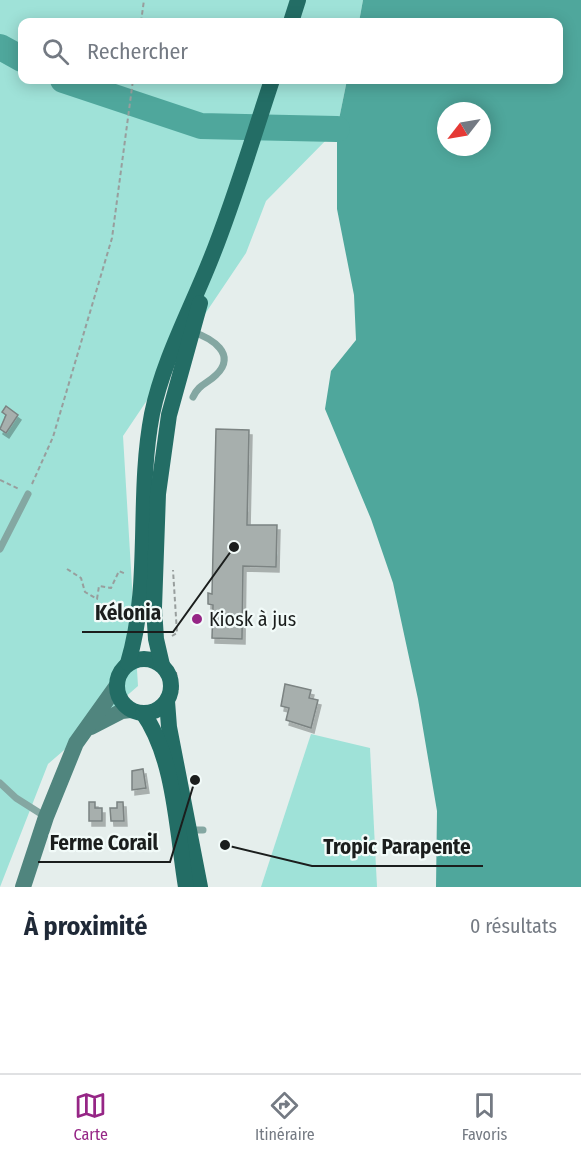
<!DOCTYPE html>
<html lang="fr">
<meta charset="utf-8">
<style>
:root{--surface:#fff;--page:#f2f2f3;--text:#1f2937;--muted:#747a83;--line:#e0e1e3;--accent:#962686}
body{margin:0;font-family:"Fira Sans Condensed",sans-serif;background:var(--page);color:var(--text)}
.compass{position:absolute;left:437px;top:102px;width:54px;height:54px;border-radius:50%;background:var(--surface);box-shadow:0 3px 15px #0003;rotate:239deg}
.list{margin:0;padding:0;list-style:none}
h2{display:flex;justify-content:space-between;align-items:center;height:78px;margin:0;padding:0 24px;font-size:26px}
h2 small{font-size:20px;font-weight:400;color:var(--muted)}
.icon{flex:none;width:33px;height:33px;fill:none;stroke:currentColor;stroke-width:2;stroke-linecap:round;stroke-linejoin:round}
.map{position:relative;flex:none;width:581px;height:887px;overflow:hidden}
.search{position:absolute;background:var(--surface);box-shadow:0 3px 15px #0003;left:18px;right:18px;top:18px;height:66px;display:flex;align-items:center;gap:15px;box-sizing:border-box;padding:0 21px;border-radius:12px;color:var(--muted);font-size:22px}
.sheet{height:186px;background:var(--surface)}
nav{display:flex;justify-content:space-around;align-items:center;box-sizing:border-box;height:84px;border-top:2px solid var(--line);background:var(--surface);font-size:16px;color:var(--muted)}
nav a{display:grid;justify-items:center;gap:3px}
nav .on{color:var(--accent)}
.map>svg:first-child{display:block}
</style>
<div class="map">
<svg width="581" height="887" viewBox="0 0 581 887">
<defs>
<filter id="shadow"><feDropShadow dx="3" dy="5" stdDeviation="0" flood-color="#0004"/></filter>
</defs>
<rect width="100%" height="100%" fill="#e5eeec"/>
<g fill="#9fe2d8">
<polygon points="0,0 363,0 359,22 22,22 22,80 347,80 337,129 266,201 246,253 123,436 138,686 48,764 0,887"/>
<polygon points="311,734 370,748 377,887 261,887"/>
</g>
<path fill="#4fa79c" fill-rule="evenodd" d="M 363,0 L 581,0 L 581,887 L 436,887 L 437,811 L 418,699 L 393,583 L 371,519 L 325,409 L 331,371 L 356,340 L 354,295 L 337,209 L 337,129 L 347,80 L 558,80 L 558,22 L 359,22 ZM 446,111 L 482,111 L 482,147 L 446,147 Z"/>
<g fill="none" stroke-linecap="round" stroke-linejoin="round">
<g stroke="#4fa79c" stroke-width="26">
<polyline points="0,47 22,59"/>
<polyline points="63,80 201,126 337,129"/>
</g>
</g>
<g fill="#a7afad" stroke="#7b8382" stroke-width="1.5" filter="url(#shadow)">
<polygon points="6,406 18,415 6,433 0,429 6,415 2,412"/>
<polygon points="216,429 249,430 247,525 277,525 276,567 243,566 242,639 212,638 213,605 208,604 208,593 212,594"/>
<polygon points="285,684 311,690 309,698 318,700 311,728 286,720 289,708 281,706"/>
<polygon points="143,769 146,788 132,790 132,771"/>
<polygon points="89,802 95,802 95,808 102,808 102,821 89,821"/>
<polygon points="117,802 123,802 124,821 111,821 110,808 117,808"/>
</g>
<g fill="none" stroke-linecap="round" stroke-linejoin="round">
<g stroke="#989e9d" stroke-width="2" stroke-dasharray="4.5 3" stroke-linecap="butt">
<polyline points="141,22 144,0"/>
<polyline points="0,480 19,489"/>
<polyline points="32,484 53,437 112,238 133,80"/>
<polyline points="67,569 81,578 85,592 97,599 99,586 111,588 119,571 126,574"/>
<polyline points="172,636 177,633 173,570"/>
<polyline points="176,672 178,690"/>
</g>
<g stroke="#84a7a2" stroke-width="7">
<path d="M 193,332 C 211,338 238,354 216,375 C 207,384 199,384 193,397"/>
<polyline points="0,549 28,494"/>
<polyline points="0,783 16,798 46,817"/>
<polyline points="189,830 203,830"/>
</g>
<g stroke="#50857e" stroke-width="16">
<polyline points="91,727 122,711 130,710"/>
<polyline points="23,887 46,817 76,743 116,687"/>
</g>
<g stroke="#236d65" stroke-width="16">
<polyline points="291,22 298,0"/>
<circle cx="144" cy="686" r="27"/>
<path d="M 128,663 C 152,583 136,497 152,414 C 163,361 190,311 210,261 C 234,202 252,140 272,80"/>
<polyline points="162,665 156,639 154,608 158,494 169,415 200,303"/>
<polyline points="167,701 169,727 200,887"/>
<path d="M 143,713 C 175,758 177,833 186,887"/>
</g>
</g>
<circle fill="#962686" stroke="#f2fbf9" stroke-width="2" cx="197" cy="619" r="6"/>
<g text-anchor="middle" stroke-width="4.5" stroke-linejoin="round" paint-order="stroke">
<g font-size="20" fill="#1b1e1d" stroke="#f2fbf9" text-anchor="start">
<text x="209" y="626">Kiosk à jus</text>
</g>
</g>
<path fill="none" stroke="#1b1e1d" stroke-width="2" d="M234 547L173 632H82M195 780L170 862H38M225 845L312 866H483"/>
<g fill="#1b1e1d" stroke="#f2fbf9" stroke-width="2">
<circle cx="234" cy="547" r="6"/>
<circle cx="195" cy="780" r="6"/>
<circle cx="225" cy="845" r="6"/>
</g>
<g font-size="21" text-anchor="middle" font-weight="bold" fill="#1b1e1d" stroke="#f2fbf9" stroke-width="4.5" stroke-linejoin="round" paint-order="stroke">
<text x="128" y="620">Kélonia</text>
<text x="104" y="850">Ferme Corail</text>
<text x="397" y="854">Tropic Parapente</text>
</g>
</svg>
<svg class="compass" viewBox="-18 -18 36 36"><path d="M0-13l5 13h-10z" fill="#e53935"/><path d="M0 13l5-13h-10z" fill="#747a83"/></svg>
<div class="search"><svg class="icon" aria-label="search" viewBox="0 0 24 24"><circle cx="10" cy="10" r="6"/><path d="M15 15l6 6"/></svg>Rechercher</div>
</div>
<section class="sheet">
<h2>À proximité<small>0 résultats</small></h2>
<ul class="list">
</ul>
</section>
<nav>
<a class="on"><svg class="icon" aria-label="map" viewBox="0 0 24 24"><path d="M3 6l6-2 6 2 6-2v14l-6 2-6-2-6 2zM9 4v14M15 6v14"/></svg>Carte</a>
<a><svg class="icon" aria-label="directions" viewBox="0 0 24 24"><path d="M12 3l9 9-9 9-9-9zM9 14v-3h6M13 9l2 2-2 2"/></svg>Itinéraire</a>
<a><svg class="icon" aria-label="saved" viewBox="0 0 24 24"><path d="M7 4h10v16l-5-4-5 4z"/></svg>Favoris</a>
</nav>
